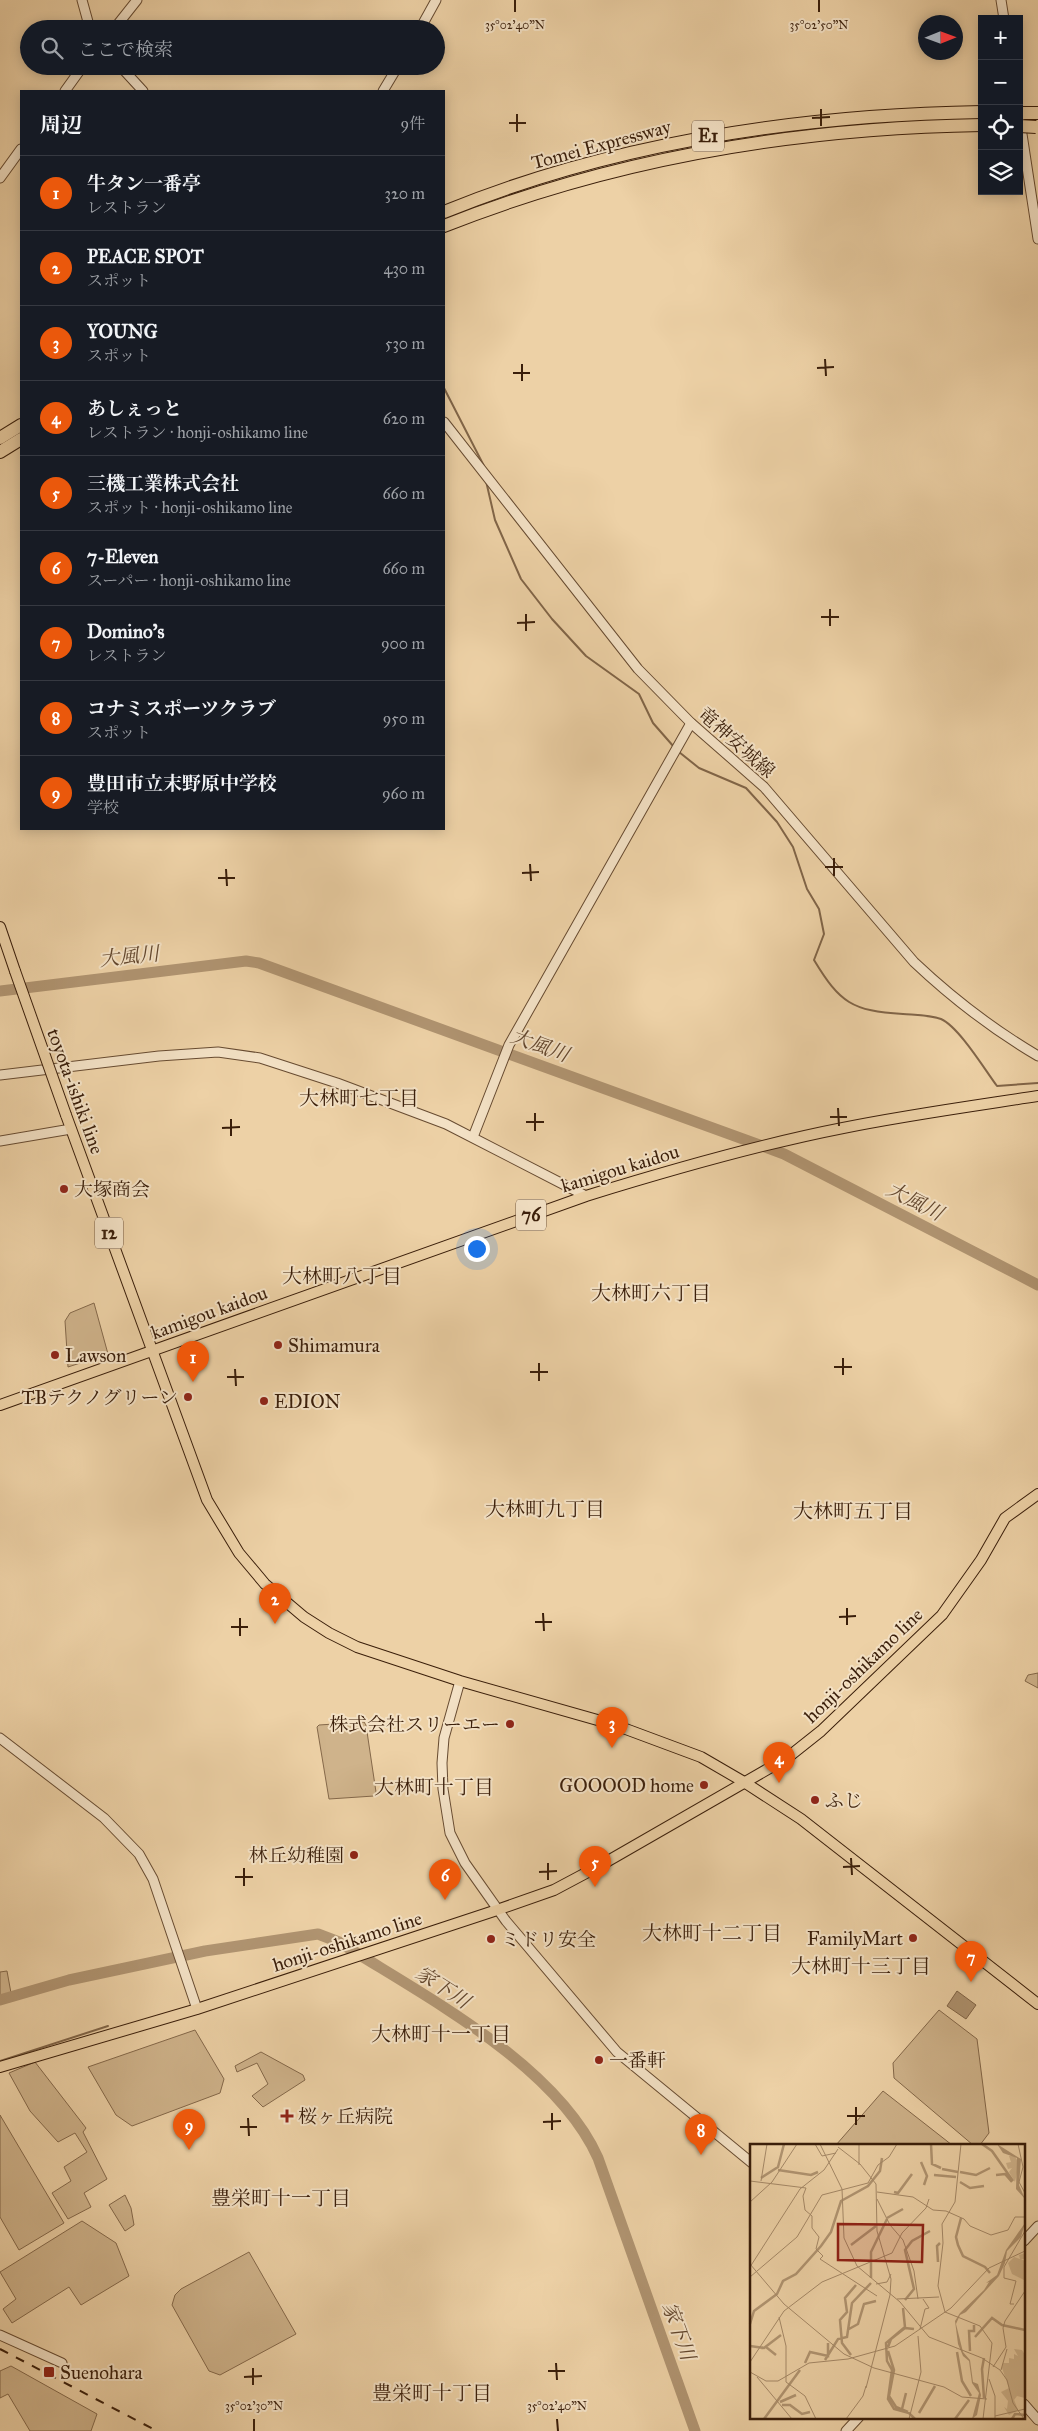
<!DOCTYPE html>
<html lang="ja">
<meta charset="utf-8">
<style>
:root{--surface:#171b24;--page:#20242c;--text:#f1f3f6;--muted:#9ea1a6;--line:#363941;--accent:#ea580c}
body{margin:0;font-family:"IM FELL Great Primer","Noto Serif JP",serif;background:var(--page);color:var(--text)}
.controls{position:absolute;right:15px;top:15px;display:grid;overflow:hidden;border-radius:0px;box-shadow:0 2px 12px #0003}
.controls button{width:45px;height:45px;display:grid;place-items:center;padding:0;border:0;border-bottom:1px solid var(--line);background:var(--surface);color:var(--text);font:25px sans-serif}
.compass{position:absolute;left:918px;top:15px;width:45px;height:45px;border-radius:50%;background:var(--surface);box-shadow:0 2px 12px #0003;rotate:89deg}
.you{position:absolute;left:476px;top:1248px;width:18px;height:18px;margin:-12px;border:4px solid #fff;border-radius:50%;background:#1a73e8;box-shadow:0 0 0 8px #1a73e833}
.badge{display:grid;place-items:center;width:32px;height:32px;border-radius:50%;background:var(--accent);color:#fff;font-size:16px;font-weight:700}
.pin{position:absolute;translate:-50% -41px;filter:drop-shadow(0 1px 2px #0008)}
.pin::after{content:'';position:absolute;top:26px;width:18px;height:15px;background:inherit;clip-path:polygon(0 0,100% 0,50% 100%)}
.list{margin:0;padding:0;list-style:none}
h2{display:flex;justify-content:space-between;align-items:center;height:65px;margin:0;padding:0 20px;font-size:21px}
h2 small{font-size:16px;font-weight:400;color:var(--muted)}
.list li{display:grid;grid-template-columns:32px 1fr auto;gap:15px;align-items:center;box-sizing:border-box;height:75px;padding:0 20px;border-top:1px solid var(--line)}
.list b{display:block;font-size:19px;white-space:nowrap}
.list p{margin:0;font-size:16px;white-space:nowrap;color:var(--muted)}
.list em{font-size:16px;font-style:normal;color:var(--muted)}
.icon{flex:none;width:28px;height:28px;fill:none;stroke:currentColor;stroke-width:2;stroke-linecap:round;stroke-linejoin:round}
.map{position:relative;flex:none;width:1038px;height:2431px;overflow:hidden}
.search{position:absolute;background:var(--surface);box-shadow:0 2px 12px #0003;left:20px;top:20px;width:425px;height:55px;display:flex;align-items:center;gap:12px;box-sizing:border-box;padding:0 18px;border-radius:28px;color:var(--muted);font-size:19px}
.panel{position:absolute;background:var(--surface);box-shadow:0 2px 12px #0003;left:20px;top:90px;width:425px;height:740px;border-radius:0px}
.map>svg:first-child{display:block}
</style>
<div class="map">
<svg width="1038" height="2431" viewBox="0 0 1038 2431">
<rect width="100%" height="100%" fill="#edd1a6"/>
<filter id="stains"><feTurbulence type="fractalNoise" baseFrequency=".004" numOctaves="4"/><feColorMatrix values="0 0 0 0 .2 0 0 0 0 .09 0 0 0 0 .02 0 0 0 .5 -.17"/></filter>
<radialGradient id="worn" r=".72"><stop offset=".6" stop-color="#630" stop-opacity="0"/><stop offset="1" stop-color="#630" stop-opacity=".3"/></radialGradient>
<g fill="#cfb38b" stroke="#84684a">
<polygon points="94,1303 108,1354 68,1367 65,1321 70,1313"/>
<polygon points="1038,1673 1038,1688 1025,1681 1028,1675"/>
<polygon points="364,1722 366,1725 376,1792 374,1796 329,1799 317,1727 319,1725"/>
<polygon points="7,1971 11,1993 0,1996 0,1972"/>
<polygon points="939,2010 977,2039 989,2133 980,2145 973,2145 894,2078 893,2063"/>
<polygon points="195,2030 224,2079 220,2093 132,2126 116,2115 88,2067"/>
<polygon points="261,2052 303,2075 305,2080 263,2107 252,2096 268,2084 257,2063 237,2072 235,2066"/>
<polygon points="35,2062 86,2128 83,2132 107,2179 84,2193 91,2207 68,2219 52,2193 71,2181 64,2167 87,2152 75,2133 58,2142 30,2111 9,2073"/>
<polygon points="883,2091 952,2145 836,2145"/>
<polygon points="0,2115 64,2223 19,2250 0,2217"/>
<polygon points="125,2195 131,2208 134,2225 125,2231 109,2205"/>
<polygon points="82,2221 116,2243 129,2276 81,2305 69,2287 12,2323 3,2309 16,2299 0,2272"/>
<polygon points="249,2252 296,2334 220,2375 209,2371 172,2305 175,2295 181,2289"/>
<polygon points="11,2366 97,2414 91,2431 30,2431 8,2394 0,2398 0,2371"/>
</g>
<polygon fill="#b09471" stroke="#816548" points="957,1991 976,2005 966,2019 947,2006"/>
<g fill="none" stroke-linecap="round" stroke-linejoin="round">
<g stroke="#816548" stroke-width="2">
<polyline points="444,388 484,466"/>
<polyline points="486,481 495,520 521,579 552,619 586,656 639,694 653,723 674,747"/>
<path d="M 679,752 L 699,768 L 746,788 L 777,822 L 793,847 L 807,889 L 819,909 L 824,934 L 814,960 C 840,1003 852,1011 903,1014 C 914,1015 930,1015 941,1019 C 959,1027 985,1070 997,1086 L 1038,1083"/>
<polyline points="0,2061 108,2026"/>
</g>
<g stroke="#b09471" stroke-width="11">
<polyline points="0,991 246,961 259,963 784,1154 1038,1285"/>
<path d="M 0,2000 L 69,1980 L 205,1951 L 318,1934 L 339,1942 C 424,1996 556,2064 598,2158 L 695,2431"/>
</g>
<g stroke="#674b31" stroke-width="11">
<g id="minor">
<polyline points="82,0 90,29"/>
<polyline points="1001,0 1004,19"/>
<polyline points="114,29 137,0"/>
<polyline points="420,29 436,0"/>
<polyline points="120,66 143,91"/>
<polyline points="65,91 83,66"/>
<polyline points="383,91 398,66"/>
<polyline points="1020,121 1038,239"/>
<polyline points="0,178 21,149"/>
<path d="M 444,422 L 638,669 L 691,723 L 764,787 L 914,962 C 951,997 994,1030 1038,1056"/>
<polyline points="0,1075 159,1056 218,1052 260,1058 337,1083 446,1124 586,1196"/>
<polyline points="473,1137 509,1045 691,723"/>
<polyline points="0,1141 71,1129"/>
<polyline points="460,1681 444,1738 442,1763 443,1789 450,1833 465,1863 506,1921 617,2052 752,2163"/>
<polyline points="0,1738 104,1818 139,1854 153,1879 197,2009"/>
<polyline points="1024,2241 1038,2226"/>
<polyline points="0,2335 62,2363"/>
<polyline points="1024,2404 1038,2420"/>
<polyline points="846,2431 859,2417"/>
</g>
</g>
<g stroke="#3a1e0a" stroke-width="12">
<g id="major">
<polyline points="0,927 15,971"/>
<polyline points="66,1115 207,1500 239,1553 265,1584 304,1617 329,1633 357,1647 460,1681 615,1725 701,1757 744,1782 801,1819 1038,2004"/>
<path d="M 0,1405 L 586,1196 C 670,1170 756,1145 843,1128 C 907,1115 973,1106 1038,1096"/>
<polyline points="0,2067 197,2009 497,1910 554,1890 601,1865 787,1758 821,1731 942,1615 981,1560 1005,1518 1038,1494"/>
</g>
</g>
<g stroke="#3a1e0a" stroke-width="14">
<g id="highway">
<polyline points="1019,113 1038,113"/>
<path d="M 444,212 C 615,142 798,115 982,112"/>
<path d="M 444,226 C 615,158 798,128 982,125"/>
<polyline points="0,438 21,425"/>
<polyline points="0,452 21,439"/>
</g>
</g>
<use href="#minor" stroke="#f3e1c5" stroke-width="9"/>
<use href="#major" stroke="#edd1a6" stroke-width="10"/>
<use href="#highway" stroke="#edd1a6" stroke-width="12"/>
<polyline stroke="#3a1e0a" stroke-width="2" stroke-dasharray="9 9" stroke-linecap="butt" points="0,2349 157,2431"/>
<g stroke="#3a1e0a" stroke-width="12" stroke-linecap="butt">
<polyline id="major-bridge" points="15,971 66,1115"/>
</g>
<g stroke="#3a1e0a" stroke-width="14" stroke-linecap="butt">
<polyline id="highway-bridge" points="1019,126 1036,127"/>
</g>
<use href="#major-bridge" stroke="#edd1a6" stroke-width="10"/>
<use href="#highway-bridge" stroke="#edd1a6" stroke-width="12"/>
</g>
<path fill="none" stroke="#3a1e0a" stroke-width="2" d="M 515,0 L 515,12M 819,0 L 819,12M 821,109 L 821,126M 517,114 L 517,132M 812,118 L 830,117M 509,123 L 526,123M 825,359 L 826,376M 522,364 L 522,381M 817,368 L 834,367M 513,373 L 530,373M 830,609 L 830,626M 526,614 L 526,631M 821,617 L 839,617M 517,623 L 535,622M 834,858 L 834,876M 530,864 L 531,881M 825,867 L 843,867M 226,869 L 227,886M 522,873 L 539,872M 218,878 L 235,878M 838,1108 L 839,1126M 535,1113 L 535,1131M 830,1117 L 847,1117M 231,1119 L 231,1136M 526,1122 L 544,1122M 222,1128 L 240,1127M 843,1358 L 843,1375M 539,1363 L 539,1381M 834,1367 L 852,1367M 235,1369 L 236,1386M 530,1372 L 548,1372M 227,1377 L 244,1377M 847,1608 L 847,1625M 543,1613 L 544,1631M 839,1617 L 856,1616M 240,1618 L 240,1636M 535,1622 L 552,1622M 231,1627 L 248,1627M 851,1858 L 852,1875M 548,1863 L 548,1880M 843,1867 L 860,1866M 244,1868 L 244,1886M 539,1872 L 557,1871M 235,1877 L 253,1877M 856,2107 L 856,2125M 552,2113 L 552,2130M 847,2116 L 865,2116M 248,2118 L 249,2136M 543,2122 L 561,2121M 240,2127 L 257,2127M 556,2363 L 557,2380M 253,2368 L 253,2385M 548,2371 L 565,2371M 244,2377 L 262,2376M 254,2419 L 254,2431M 557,2419 L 558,2431"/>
<g fill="#8f2418" stroke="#f3e1c5" stroke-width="2">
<circle cx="64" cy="1189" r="5"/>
<circle cx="278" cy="1345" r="5"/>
<circle cx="55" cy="1355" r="5"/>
<circle cx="188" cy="1397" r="5"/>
<circle cx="264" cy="1401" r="5"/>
<circle cx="510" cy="1724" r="5"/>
<circle cx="704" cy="1785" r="5"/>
<circle cx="815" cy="1800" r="5"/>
<circle cx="354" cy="1855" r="5"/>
<circle cx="913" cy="1938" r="5"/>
<circle cx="491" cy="1939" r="5"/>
<circle cx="599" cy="2060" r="5"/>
<path d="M284.5 2108.5h5v5h5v5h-5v5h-5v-5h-5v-5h5z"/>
<rect x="43" y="2366" width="12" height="12" rx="2.5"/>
</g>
<g text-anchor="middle" stroke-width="4" stroke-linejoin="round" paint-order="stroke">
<g fill="#f3e1c5" stroke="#725842" stroke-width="1">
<rect x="692" y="120.5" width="32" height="31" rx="4"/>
<rect x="516" y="1199.5" width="30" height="31" rx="4"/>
<rect x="95" y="1217.5" width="28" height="31" rx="4"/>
</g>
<g font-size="18" font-weight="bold" fill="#3a1e0a">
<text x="708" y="142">E1</text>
<text x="531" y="1221">76</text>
<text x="109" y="1239">12</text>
</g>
<g font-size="19" fill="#3a1e0a" stroke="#f3e1c5">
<text transform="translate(601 144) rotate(-15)" y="7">Tomei Expressway</text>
<text transform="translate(737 742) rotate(42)" y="7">竜神安城線</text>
<text transform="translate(76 1091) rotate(70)" y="7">toyota-ishiki line</text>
<text transform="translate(620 1168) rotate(-17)" y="7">kamigou kaidou</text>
<text transform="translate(209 1312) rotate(-20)" y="7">kamigou kaidou</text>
<text transform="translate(863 1665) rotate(-44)" y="7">honji-oshikamo line</text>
<text transform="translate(347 1941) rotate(-18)" y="7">honji-oshikamo line</text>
</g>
<g font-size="19" fill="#3a1e0a" stroke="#f3e1c5" text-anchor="start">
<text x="74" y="1196">大塚商会</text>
<text x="288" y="1352">Shimamura</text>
<text x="65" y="1362">Lawson</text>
<text x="178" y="1404" text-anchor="end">TBテクノグリーン</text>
<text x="274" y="1408">EDION</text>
<text x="500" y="1731" text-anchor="end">株式会社スリーエー</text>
<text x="694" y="1792" text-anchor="end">GOOOOD home</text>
<text x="825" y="1807">ふじ</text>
<text x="344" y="1862" text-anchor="end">林丘幼稚園</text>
<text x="903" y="1945" text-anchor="end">FamilyMart</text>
<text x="501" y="1946">ミドリ安全</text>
<text x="609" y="2067">一番軒</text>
<text x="298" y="2123">桜ヶ丘病院</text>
<text x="60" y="2379">Suenohara</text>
</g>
<g font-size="20" font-style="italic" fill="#63472e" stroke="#f3e1c5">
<text transform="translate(129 956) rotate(-6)" y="7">大風川</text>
<text transform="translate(540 1045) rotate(20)" y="7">大風川</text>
<text transform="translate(915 1201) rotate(27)" y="7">大風川</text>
<text transform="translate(443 1987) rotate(33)" y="7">家下川</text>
<text transform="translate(679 2331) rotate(70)" y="7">家下川</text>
</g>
<g font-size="20" fill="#3a1e0a" stroke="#f3e1c5">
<text x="359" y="1105">大林町七丁目</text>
<text x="342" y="1283">大林町八丁目</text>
<text x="651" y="1300">大林町六丁目</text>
<text x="545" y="1516">大林町九丁目</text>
<text x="853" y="1518">大林町五丁目</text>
<text x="434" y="1794">大林町十丁目</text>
<text x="712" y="1940">大林町十二丁目</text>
<text x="861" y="1973">大林町十三丁目</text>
<text x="441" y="2041">大林町十一丁目</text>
<text x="281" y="2205">豊栄町十一丁目</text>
<text x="432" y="2400">豊栄町十丁目</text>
</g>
</g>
<g transform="translate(750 2144)">
<rect width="275" height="275" fill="#edd1a6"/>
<path d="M 259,12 L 265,12 L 269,20 L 265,38 L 259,28 L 262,24 L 258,25 L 256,19 L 261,18 ZM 275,109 L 275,115 L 271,115 L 275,117 L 274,136 L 262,130 L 258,119 L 264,113 L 270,115 L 269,111 ZM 264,205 L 272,206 L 275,211 L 275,254 L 267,252 L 264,256 L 263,253 L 268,266 L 259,271 L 254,263 L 257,265 L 258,257 L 251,248 L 259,244 L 252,224 L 253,219 L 259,219 L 259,214 L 264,215 L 264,210 L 268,212 Z" fill="#cfb38b"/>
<path d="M 247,0 L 271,15 L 269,41 L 275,55 L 266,45 L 267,14 L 253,9 ZM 275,79 L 271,93 L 257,107 L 255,119 L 249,132 L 216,168 L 210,171 L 206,180 L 213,208 L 220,216 L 223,238 L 228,240 L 231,251 L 227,271 L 222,275 L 229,249 L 222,239 L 219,217 L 213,212 L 208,200 L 205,177 L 210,169 L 234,146 L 239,138 L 236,139 L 247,131 L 256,106 Z" fill="#b09471"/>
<path fill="none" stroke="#b09471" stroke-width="2.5" d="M 181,0 L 182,20 L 191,24M 232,0 L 242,7 L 263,37M 171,18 L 177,32 L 174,41M 192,25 L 208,28M 28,26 L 61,31 L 68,28M 210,28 L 226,31 L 240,24M 184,31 L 206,33M 246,31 L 255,30 L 262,38M 11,34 L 28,23 L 34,0M 210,38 L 220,44 L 234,42M 144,48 L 148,49 L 162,30M 137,74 L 153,65M 211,74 L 206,93 L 208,101 L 213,112 L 235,123 L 240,129M 101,101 L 126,82M 188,118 L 187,102 L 190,99M 121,134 L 121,108 L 137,75M 155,156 L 164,145 L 155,106 L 162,97 L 180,87M 153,164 L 155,183 L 136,199 L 137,217 L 142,226 L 138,255 L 144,265 L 159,269 L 165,275M 0,180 L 4,167 L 27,150 L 33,137 L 46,130 L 71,102 L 81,88 L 91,57 L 118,42 L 130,27 L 132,14M 99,185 L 108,180 L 114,160 L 126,157M 225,193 L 242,174 L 252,181 L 275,186M 0,202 L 14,204 L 31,191M 138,203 L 141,195 L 155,184 L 164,185M 11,204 L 16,203 L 26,211M 138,207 L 144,226 L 139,252 L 146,263 L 158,268M 220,207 L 219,187 L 224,187 L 224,181M 207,208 L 212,237 L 221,252M 101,211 L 92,199 L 90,176 L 97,168 L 95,154 L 106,141M 234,214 L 232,225 L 234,254M 75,216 L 88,195 L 97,193 L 102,159 L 121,139M 55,219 L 60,208 L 78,212 L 78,199M 30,258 L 46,251M 32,261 L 40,261 L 52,270 L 60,268M 152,265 L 156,249M 169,269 L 185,242M 14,275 L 50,226M 205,275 L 219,256M 262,275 L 265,270 L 275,271"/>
<path fill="none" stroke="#a58968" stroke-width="1" d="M 65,0 L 72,12 L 86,9M 70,0 L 92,45 L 94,94 L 107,122 L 150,158 L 179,193 L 232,214 L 250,226 L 257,236 L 263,259 L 274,275M 109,0 L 109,21M 211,0 L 205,58 L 192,80 L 193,99 L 188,142 L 195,168 L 230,182 L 242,199 L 233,275M 268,0 L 273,23 L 269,38 L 275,49M 88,3 L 110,20 L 126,40 L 127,87 L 141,135 L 140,151 L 116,244M 0,37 L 56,44 L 53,52 L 55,66 L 62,72 L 62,84 L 69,93 L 66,105 L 73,112 L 70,115 L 127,152M 11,37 L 17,0M 127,48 L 163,53 L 183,66 L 196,67 L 214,75 L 220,82 L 241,91 L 258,86 L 265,73 L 275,73M 127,55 L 140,81 L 153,96 L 164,127M 0,58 L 22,38 L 47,0M 0,120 L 34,160 L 94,210 L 124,224 L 194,243 L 212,253 L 237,255M 0,123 L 50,45 L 74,26 L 88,5M 164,127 L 168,155M 0,133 L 47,93 L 72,51 L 118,39 L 128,21 L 139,13 L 147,0M 126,140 L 137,138 L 141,130M 147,155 L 189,153M 264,160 L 260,160 L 266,137 L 254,134 L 254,123 L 275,87M 29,173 L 36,202 L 36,238 L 55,252 L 66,275M 170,185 L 175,165 L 179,164 L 173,155M 0,218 L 34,167 L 72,138 L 142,109 L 152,89 L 176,64 L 179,55M 243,223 L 256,203 L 253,184 L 255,177 L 275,147M 251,226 L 257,205M 0,228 L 16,237 L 28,237 L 59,219 L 98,215 L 145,202 L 201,164 L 239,124 L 275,107M 7,233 L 42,275M 239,235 L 245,252 L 245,275M 245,272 L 275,265M 96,275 L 113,252 L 116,242M 159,275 L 171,228 L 168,192"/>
<path fill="#8f2418" fill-opacity="0.15" stroke="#8f2418" stroke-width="2.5" d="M 88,80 L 173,81 L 172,118 L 88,116 Z"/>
<rect width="275" height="275" fill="none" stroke="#3a1e0a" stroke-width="2.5"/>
</g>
<g font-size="12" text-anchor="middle" fill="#3a1e0a" stroke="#f3e1c5" stroke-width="4" stroke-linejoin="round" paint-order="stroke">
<text x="515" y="29">35°02'40"N</text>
<text x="819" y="29">35°02'50"N</text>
<text x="254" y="2410">35°02'30"N</text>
<text x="557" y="2410">35°02'40"N</text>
</g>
<rect width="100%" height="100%" filter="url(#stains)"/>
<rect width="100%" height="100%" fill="url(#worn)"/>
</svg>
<div class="controls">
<button>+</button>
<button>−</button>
<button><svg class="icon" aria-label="locate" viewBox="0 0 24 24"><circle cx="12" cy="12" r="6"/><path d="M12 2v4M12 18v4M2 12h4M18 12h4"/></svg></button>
<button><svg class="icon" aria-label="layers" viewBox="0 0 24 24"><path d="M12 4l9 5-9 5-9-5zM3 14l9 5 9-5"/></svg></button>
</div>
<svg class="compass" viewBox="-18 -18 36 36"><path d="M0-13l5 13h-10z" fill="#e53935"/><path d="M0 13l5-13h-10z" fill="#9ea1a6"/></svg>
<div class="you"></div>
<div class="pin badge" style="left:193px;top:1382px">1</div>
<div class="pin badge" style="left:275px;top:1624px">2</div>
<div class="pin badge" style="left:612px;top:1748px">3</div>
<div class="pin badge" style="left:779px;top:1783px">4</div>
<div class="pin badge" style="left:595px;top:1887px">5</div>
<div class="pin badge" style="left:445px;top:1900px">6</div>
<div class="pin badge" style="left:971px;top:1982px">7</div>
<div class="pin badge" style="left:701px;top:2155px">8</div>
<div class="pin badge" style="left:189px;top:2150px">9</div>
<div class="search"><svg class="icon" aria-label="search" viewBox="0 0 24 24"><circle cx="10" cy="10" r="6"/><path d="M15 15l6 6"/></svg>ここで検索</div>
<section class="panel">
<h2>周辺<small>9件</small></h2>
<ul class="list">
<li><span class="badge">1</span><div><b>牛タン一番亭</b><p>レストラン</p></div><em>320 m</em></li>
<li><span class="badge">2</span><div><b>PEACE SPOT</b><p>スポット</p></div><em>430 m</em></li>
<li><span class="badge">3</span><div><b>YOUNG</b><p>スポット</p></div><em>530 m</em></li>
<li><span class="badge">4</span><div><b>あしぇっと</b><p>レストラン · honji-oshikamo line</p></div><em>620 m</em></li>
<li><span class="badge">5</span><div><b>三機工業株式会社</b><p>スポット · honji-oshikamo line</p></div><em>660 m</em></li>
<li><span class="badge">6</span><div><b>7-Eleven</b><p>スーパー · honji-oshikamo line</p></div><em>660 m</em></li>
<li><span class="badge">7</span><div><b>Domino's</b><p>レストラン</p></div><em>900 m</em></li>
<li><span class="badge">8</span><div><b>コナミスポーツクラブ</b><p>スポット</p></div><em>950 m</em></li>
<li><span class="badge">9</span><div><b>豊田市立末野原中学校</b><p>学校</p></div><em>960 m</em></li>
</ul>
</section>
</div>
